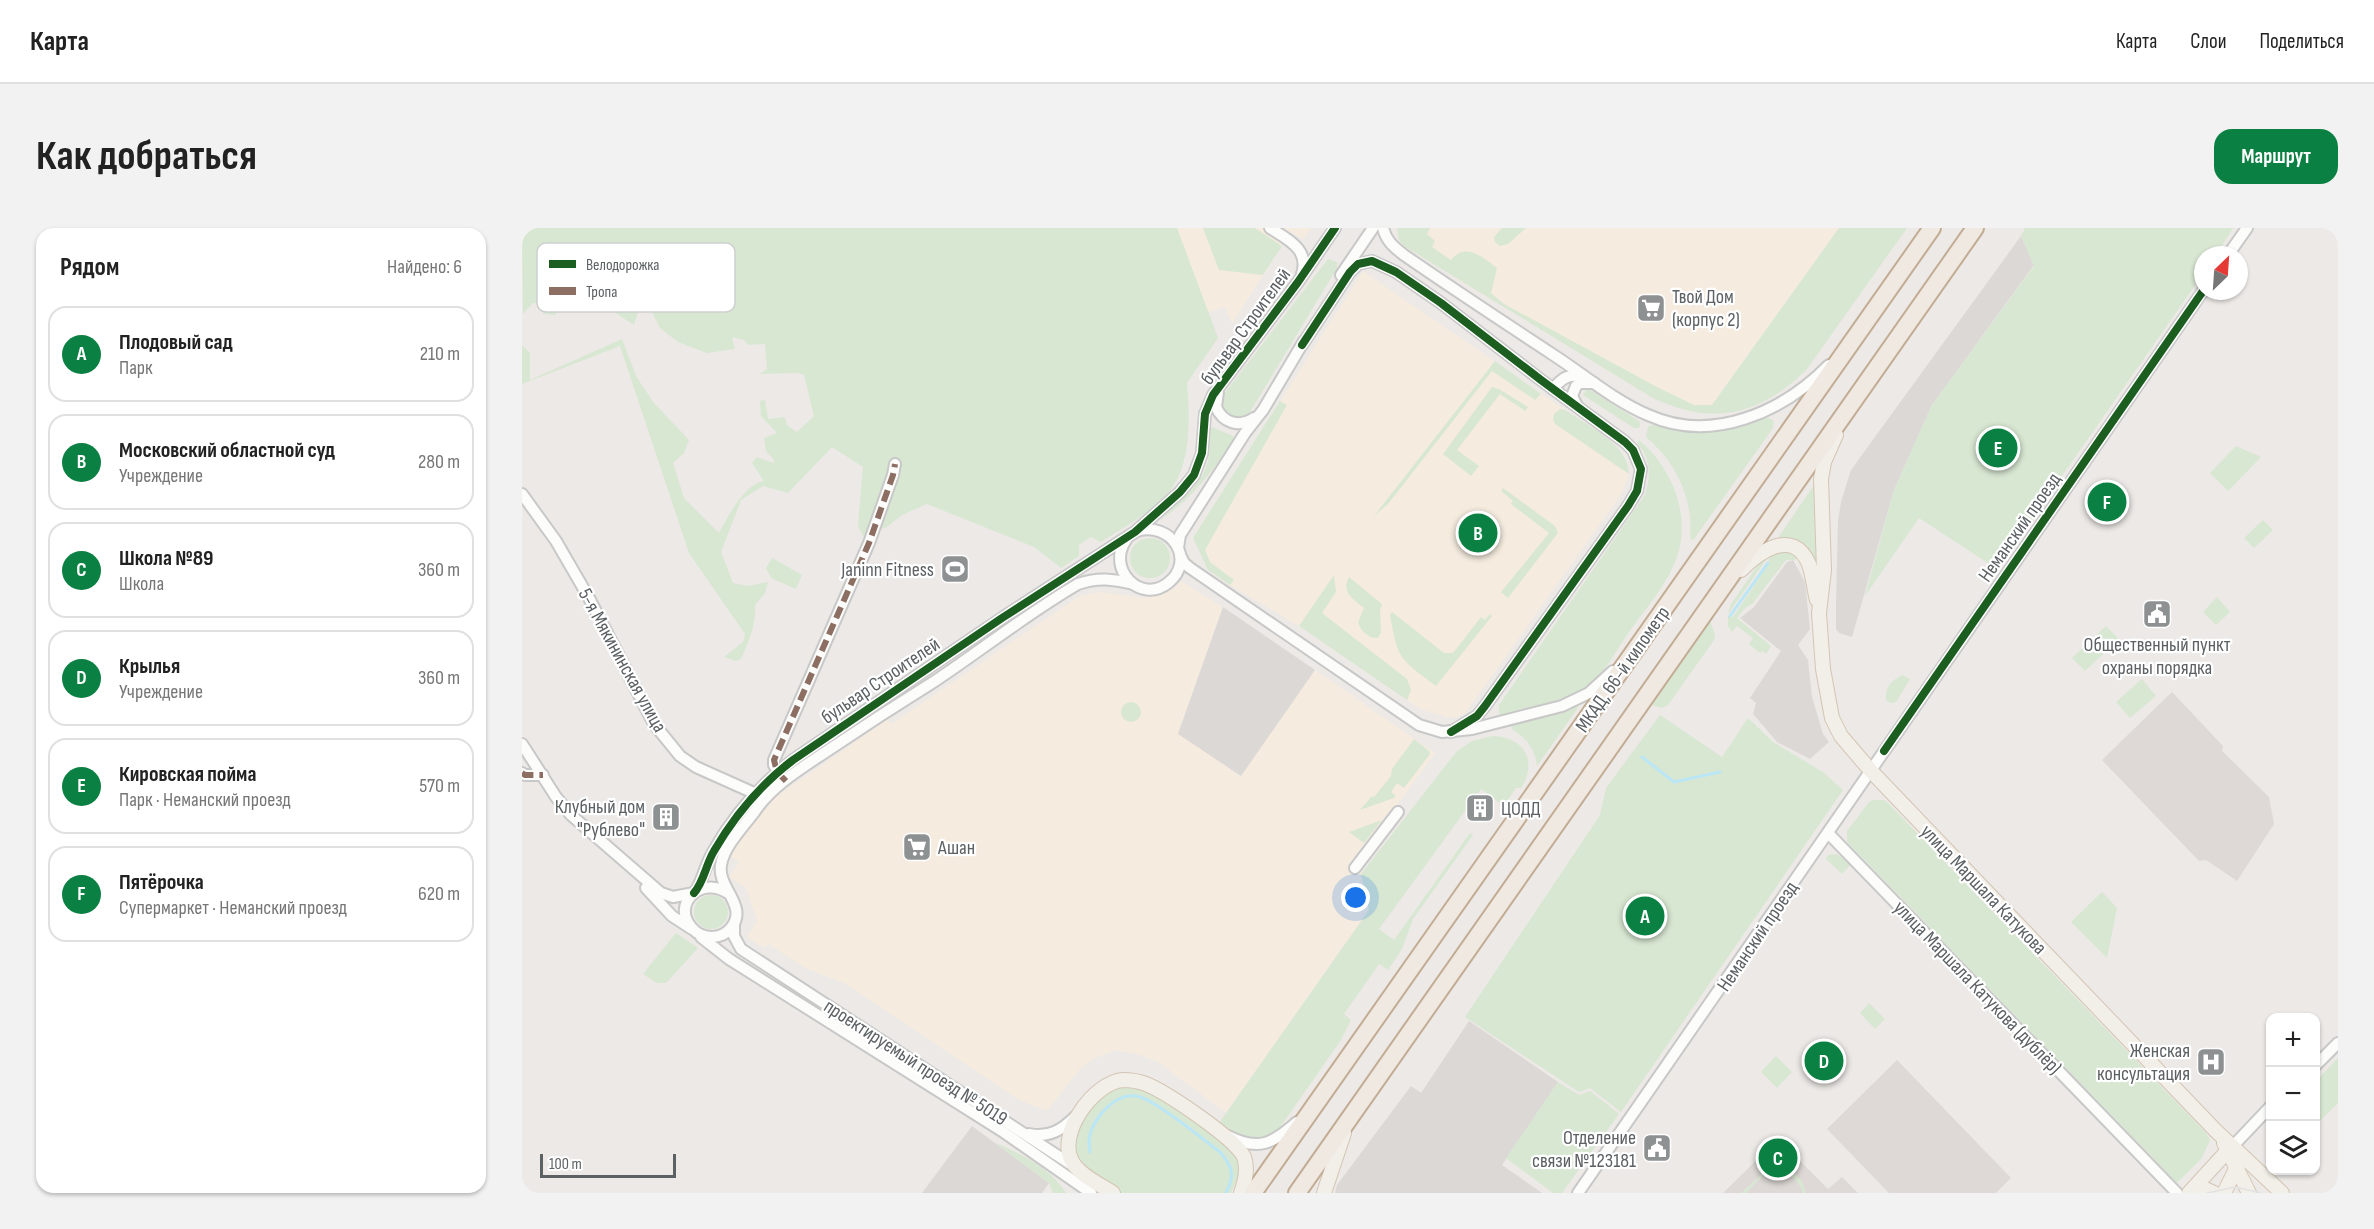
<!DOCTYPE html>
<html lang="ru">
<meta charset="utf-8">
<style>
:root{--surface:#fff;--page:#f2f2f2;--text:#222;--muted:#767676;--line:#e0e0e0;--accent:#0b8043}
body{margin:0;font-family:"Sofia Sans Condensed",sans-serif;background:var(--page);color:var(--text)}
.controls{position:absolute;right:18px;bottom:18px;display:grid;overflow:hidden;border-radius:12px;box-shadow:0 2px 4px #0004}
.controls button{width:54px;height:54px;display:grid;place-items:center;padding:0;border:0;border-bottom:2px solid var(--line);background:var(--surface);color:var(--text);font:30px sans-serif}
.compass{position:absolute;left:1672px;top:18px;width:54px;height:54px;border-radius:50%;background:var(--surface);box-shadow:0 2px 4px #0004;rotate:25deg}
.scale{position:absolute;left:18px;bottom:15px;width:136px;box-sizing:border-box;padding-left:6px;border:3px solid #5c6164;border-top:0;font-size:16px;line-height:21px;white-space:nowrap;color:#5c6164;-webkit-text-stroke:4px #fff;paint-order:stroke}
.you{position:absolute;left:834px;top:670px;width:21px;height:21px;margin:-15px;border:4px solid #fff;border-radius:50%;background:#1a73e8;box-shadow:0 0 0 9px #1a73e833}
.badge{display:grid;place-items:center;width:39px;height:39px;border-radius:50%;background:var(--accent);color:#fff;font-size:20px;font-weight:700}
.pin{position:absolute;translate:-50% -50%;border:3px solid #fff;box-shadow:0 2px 6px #0006}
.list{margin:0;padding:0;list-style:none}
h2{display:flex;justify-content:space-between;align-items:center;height:78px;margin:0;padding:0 24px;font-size:26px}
h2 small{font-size:20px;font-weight:400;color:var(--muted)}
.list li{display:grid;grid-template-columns:39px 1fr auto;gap:18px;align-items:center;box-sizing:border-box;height:96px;margin:0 12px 12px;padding:0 12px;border:2px solid var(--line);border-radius:18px}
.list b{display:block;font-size:22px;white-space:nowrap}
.list p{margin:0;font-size:20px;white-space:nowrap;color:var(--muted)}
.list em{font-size:20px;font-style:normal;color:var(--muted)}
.icon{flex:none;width:33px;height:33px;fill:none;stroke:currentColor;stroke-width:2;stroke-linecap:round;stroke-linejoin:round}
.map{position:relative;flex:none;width:1816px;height:965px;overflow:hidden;border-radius:18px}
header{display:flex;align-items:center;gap:36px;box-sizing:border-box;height:84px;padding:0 30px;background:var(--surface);border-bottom:2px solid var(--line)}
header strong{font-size:28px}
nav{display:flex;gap:33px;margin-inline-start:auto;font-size:21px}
.intro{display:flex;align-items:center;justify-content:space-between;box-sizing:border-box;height:144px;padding:0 36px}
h1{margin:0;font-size:42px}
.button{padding:15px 27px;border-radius:18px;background:var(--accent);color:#fff;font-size:21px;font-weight:700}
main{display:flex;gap:36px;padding:0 36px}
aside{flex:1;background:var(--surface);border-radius:18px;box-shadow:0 2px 4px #0004}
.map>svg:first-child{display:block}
</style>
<header>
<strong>Карта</strong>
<nav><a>Карта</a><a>Слои</a><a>Поделиться</a></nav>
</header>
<div class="intro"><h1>Как добраться</h1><a class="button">Маршрут</a></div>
<main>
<aside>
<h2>Рядом<small>Найдено: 6</small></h2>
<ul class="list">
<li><span class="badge">A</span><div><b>Плодовый сад</b><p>Парк</p></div><em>210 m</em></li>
<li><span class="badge">B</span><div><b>Московский областной суд</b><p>Учреждение</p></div><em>280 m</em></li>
<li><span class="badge">C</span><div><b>Школа №89</b><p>Школа</p></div><em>360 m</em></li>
<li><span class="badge">D</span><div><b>Крылья</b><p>Учреждение</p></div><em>360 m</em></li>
<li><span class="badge">E</span><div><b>Кировская пойма</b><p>Парк · Неманский проезд</p></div><em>570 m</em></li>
<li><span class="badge">F</span><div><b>Пятёрочка</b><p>Супермаркет · Неманский проезд</p></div><em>620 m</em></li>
</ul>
</aside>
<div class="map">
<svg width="1816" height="965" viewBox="0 0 1816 965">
<rect width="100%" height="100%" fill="#ece9e6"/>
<g fill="#f5ecdf">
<polygon points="630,0 790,0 781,11 769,4 710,96 703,79 675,88"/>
<polygon points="875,0 1317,0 1190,177 1190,185 1166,183 1129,169 882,18 877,12"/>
<polygon points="841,43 1088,213 1102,228 1107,242 1105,253 1098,268 942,487 927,490 898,481 777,398 708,357 686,342 671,310"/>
<polygon points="659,353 701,379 656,505 718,548 793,442 913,525 835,632 841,637 839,646 847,682 704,885 636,834 617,827 595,822 573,830 558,841 525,883 497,872 324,756 283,740 246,716 242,720 225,709 235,693 224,660 207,649 217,634 208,628 245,575 365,492 369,496 558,368 579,364 622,370 639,367 654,359"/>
</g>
<g fill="#dcd8d6">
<polygon points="1499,8 1512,37 1410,177 1372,262 1330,409 1317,405 1314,401 1314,375 1316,293 1319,274 1329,242"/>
<polygon points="1271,332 1283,354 1288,401 1276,417 1286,432 1290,469 1301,506 1307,514 1288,531 1255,514 1231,486 1234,475 1228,470 1259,423 1218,390 1232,379 1265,334"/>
<polygon points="701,379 793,442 719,548 656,506"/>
<polygon points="947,793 1036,854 980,937 1020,965 813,965 815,957 889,858 899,865"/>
<polygon points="450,898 527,955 520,965 400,965"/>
</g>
<g fill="#ded9d6">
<polygon points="1650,464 1701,518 1700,523 1747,569 1752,596 1715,653 1684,632 1677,633 1580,532"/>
<polygon points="1375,832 1489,950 1474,965 1367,965 1305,901"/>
<polygon points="1256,911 1306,961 1320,949 1336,965 1201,965"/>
</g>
<g fill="#d8e7d2">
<path d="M 0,0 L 655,0 L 696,110 L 665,155 C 668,192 670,243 641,271 C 625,287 598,301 579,314 L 569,309 L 557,317 L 557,328 L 539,340 L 512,319 L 405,276 L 380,287 L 365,299 L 341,308 L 336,298 L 341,239 L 310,219 L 266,265 L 241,258 L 219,272 L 199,324 L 211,355 L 226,358 L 246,354 L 243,365 L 233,377 C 234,397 227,413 219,431 L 214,433 L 202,429 L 221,414 L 223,406 L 167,325 L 98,118 L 0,156 L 0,117 L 8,125 L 8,152 L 100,111 L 114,148 L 131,174 L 167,212 L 162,225 L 151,235 L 162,270 L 197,305 C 205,290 223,255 242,253 L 230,235 L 235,229 L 252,235 L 252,232 L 244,223 L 242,210 L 255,205 L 239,188 L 238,173 L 243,172 L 246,191 L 263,189 L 265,197 L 275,204 L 292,188 L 282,147 L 276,145 L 238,146 L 245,141 L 243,116 L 226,117 L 222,112 L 210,109 L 213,121 L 185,125 L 156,114 L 138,100 L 130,84 L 127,58 L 110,53 L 117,80 L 112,97 L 89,82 L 77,65 L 46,63 L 35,69 L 34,87 L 21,86 L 22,76 L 11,75 L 1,86 Z"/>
<polygon points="681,0 733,0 760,18 741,47 697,42"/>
<path d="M 875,0 L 908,0 L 905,6 L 913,13 L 910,19 L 929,32 C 943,13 962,30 975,40 L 969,65 L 982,76 L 1135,159 L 1172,177 L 1190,177 L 1317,0 L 1385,0 L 1285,141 C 1238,188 1190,199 1129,169 L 882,18 L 877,12 Z"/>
<polygon points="980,0 1004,0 986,16 978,18 973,14 972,9"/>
<polygon points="1503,0 1711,0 1694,27 1681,27 1681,46 1475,341 1397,290 1343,368 1372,262 1410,177 1512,38 1499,8"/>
<polygon points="806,31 815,34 815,40 725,189 712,192 699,181 698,174 702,166"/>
<polygon points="973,133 1019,166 1013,172 970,143 866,276 852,288"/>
<polygon points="970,159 977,161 1006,179 1003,183 978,166 935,222 957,238 949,248 921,226"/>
<polygon points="1065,160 1117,193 1118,195 1117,200 1112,200 1061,167"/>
<polygon points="758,173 765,177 683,322 688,334 712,352 708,357 686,342 671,310"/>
<path d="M 1038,181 L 1043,182 C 1064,197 1107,216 1107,246 L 1033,196 L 1031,191 L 1032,186 Z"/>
<path d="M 1245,189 L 1252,193 L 1251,200 L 1172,311 L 1169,312 C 1167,304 1169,296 1168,288 C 1164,256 1148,229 1124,209 L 1126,199 L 1129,197 C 1169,207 1206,203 1245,189 Z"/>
<path d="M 690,199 L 711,208 L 711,212 C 692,242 668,273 638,292 C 656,273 678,261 686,233 C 689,222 686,209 690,199 Z"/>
<path d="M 1117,212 C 1153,242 1172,295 1151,339 C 1139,364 1120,385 1105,407 C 1090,429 1076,457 1053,470 C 1039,478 999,485 982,489 L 977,485 L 977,477 L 1123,267 C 1129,248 1129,230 1115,215 Z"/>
<polygon points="1714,218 1739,229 1706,263 1688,245"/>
<path d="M 1294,254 L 1297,340 C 1288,321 1278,310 1256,310 Z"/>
<polygon points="981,260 1033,298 1036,305 986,370 979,364 1027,305 989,276 991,273 979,263"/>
<polygon points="1741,292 1751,302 1732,320 1722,310"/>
<circle cx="628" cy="330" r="20"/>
<polygon points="1266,323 1276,328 1273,332 1264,332 1231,375 1222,381 1215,390 1249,418 1244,426 1240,423 1238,425 1227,416 1231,410 1215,398 1210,404 1206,398 1206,388 1211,389 1248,334 1246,333 1251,326 1254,327 1258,324"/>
<polygon points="1243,327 1246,329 1206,386 1209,376"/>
<polygon points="250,330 280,347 274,361 249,350 244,340"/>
<polygon points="812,347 814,364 800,385 885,451 889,462 885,472 777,398"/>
<path d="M 827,349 L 860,376 L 858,382 L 859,405 L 856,410 C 847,411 838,402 836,394 L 842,380 C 831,371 819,364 827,349 Z"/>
<polygon points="1695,369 1708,384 1694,397 1681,384"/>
<path d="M 870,384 L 922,425 L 931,425 L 959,389 L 963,392 L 968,386 L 970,388 L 914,458 C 877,430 876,432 868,387 Z"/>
<polygon points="1188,393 1193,407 1192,412 1146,477 1140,480 1130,477"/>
<polygon points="1584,398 1597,411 1563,443 1550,430"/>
<path d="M 1380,447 L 1388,451 L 1374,474 L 1369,475 L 1364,472 C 1363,458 1369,453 1380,447 Z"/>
<polygon points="1620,451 1634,468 1608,490 1594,474"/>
<circle cx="609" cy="484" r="10"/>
<path d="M 1055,478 L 1056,480 L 1015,538 C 1013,521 1005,511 991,502 L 989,497 Z"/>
<polygon points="1138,487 1200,529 1226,490 1251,514 1301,544 1321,562 1099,884 1068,860 1057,864 943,789 1078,587 1084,560"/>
<path d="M 970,508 C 1003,509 1016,533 999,560 L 994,560 L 982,578 L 959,561 L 857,701 L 872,712 L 948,605 L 951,607 L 891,691 L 880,721 L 866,742 L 857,736 L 822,786 L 829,792 L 819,812 L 754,905 L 733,912 L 710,904 L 697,895 L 847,682 L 839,646 L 935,523 L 950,513 Z"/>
<polygon points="892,511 907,523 908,526 882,560 875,555 869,564 874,568 872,570 838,582 850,568 852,569 869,548 870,541"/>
<polygon points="1352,572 1362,572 1367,576 1684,905 1688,912 1680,930 1655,955 1325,614 1325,603 1347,574"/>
<polygon points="860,592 842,615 827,604"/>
<polygon points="1314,626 1330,635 1320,646 1304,631 1306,627"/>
<polygon points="1580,664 1595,680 1585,730 1549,694"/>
<circle cx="189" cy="684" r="17"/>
<polygon points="154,705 176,720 144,755 135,755 121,746"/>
<polygon points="1347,775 1363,791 1353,801 1338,785"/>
<polygon points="1254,828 1270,844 1255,860 1239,844"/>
<polygon points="1816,830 1816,875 1795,896 1794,853"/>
<polygon points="1036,854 1057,867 1068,863 1097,886 1040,965 1031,965 984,930"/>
<path d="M 606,857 L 627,863 L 703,915 L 717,932 L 719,943 L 709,965 L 597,965 L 555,933 C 554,927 551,920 552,914 C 553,890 584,860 606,857 Z"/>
<path d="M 472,914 C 499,926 529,940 544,965 L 531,965 L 527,955 Z"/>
<path d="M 1253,940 C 1270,941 1281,949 1284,965 L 1281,965 C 1276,948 1258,938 1242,948 C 1235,952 1230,959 1224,965 L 1219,965 L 1241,945 Z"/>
</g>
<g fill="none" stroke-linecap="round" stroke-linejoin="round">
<g stroke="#bae6f5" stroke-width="3">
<polyline points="1208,388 1246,335"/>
<polyline points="1120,529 1152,554 1198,544"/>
<path d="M 568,924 C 565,908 569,899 579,886 C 587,876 600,866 614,868 C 631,870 682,912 698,924 C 711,939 713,947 704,965"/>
</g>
<g stroke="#c8c8c8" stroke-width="14">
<g id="minor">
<path d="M 748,0 C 765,11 788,21 780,46"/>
<path d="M 861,0 C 864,13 872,19 882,27 C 931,61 980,93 1030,126 C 1061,146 1091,172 1126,187 C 1190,216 1261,184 1307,137"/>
<polyline points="1706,27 1725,0"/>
<polyline points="819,47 851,0"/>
<polyline points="780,117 828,44 836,36 850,33 874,44 919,75 1019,152 1103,214 1111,222 1119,241 1115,263 1106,278 963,478 955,488 929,504"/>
<path d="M 1031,161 C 1040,150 1047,145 1061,149"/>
<path d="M 696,164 L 694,179 C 701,195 717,200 732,190"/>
<polyline points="1055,178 1050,168 1054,158 1058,155 1072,155"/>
<polyline points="0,266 34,313 67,370 132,496 158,528 174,539 232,565"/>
<path d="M 604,312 C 584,340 618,377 646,355 C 675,332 649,293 615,303"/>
<polyline points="656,320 658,307 723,205 741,182 782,113"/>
<polyline points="658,327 662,335 668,340 897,497 920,504 950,501 1040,478 1067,465 1091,443"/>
<polyline points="0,516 34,569 49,587 139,665 151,669 172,665"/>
<polyline points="0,545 3,547 21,547"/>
<polyline points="259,548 252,537 252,532 347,315 371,247 373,236"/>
<polyline points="1306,605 1655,965"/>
<polyline points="833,640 876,584"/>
<polyline points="124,660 150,688 170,701"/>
<path d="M 174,663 C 181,650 184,636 191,624 C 212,587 238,557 271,532 L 480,390 L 613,304 L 658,264 L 672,247 L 680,225 L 683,186 L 691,167 L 776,54 L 813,0"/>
<path d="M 206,665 C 178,647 149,677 170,700 C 175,706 182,709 190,709 C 197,709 204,706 209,700 C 227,678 195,660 199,637 C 202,618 222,598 233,583 C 250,558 278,541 302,525 C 339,500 376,476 413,453 C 461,421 506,385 556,356 C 576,349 591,351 611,356"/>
<polyline points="212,696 212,708 219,721 553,939"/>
<polyline points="179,709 207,731 480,903 569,965"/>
<polyline points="1794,837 1816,815"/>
<path d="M 507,906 C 527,910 540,902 554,888"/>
<path d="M 706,908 C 737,924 751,915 775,894"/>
<polyline points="1711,918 1748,879"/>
<polyline points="1056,965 1681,63"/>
</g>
</g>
<g stroke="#d3c5b4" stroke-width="16">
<g id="major">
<polyline points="1314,207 1302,234 1299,251 1302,342 1297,385 1301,441 1310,490 1319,508 1349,543 1694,903 1760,965"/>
<path d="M 1219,342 C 1237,324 1271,299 1287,336 C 1291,347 1292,361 1295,372"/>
<polyline points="1702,915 1727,965"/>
<polyline points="1670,962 1681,960 1692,965"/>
<path d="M 591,965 C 579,957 559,948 551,935 C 533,907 572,854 601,852 C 609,852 616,853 624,856 C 644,864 713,910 722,929 C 726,940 723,954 719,965"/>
<polyline points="802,965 822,905"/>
<polyline points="1667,965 1710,918"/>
<polyline points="1702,965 1716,937"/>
</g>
</g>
<g stroke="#c3ac94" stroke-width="20">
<g id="highway">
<polyline points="731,965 1410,0"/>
<polyline points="775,965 1453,0"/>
</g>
</g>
<use href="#minor" stroke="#fcfcfb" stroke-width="10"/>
<use href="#major" stroke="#f2eee8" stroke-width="14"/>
<use href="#highway" stroke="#efe9e1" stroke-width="16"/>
<polyline stroke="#e2e2e2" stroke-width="1.5" points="1685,965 1713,959 1739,965"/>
<g stroke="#8d6e63" stroke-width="6" stroke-dasharray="12 6" stroke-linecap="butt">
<polyline points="0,545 3,547 21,547"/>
<polyline points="264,553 255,544 252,532 347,315 371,247 373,236"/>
</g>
<g stroke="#fff" stroke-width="11">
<g id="cycleway">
<polyline points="780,117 828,44 836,36 850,33 874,44 919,75 1019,152 1103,214 1111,222 1119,241 1115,263 1106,278 963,478 955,488 929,504"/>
<polyline points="1362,523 1681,63"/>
<path d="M 172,665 C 182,654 184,636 192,623 C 213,587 238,557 271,532 L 480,390 L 613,304 L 658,264 L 672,247 L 680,225 L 683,186 L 691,167 L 776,54 L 813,0"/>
</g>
</g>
<use href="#cycleway" stroke="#1b5e20" stroke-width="8"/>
</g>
<defs>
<g id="supermarket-square" transform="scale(1.5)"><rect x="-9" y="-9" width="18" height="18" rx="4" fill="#8e9192" stroke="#fff"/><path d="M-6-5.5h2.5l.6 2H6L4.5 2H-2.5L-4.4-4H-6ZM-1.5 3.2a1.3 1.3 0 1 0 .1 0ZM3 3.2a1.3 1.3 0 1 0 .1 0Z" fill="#fff"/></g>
<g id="stadium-square" transform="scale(1.5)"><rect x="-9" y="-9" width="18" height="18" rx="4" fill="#8e9192" stroke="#fff"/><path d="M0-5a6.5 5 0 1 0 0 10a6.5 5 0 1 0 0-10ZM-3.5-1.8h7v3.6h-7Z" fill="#fff"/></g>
<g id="civic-square" transform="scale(1.5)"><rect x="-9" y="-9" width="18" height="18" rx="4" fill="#8e9192" stroke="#fff"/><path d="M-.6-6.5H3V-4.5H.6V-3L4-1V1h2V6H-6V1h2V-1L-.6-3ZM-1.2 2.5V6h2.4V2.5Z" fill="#fff"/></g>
<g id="building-square" transform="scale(1.5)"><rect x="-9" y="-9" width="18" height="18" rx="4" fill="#8e9192" stroke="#fff"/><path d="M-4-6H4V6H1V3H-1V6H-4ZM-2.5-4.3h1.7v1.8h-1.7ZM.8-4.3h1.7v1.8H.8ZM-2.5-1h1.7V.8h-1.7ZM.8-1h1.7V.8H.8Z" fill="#fff"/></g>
<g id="hospital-square" transform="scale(1.5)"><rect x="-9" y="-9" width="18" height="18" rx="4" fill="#8e9192" stroke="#fff"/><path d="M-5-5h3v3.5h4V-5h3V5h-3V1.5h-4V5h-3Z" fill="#fff"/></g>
</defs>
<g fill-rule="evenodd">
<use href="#supermarket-square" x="1129" y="80"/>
<use href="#stadium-square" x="433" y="341"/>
<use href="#civic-square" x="1635" y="386"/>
<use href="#building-square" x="958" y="580"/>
<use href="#building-square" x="144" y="589"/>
<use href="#supermarket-square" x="395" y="619"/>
<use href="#hospital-square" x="1689" y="834"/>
<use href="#civic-square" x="1135" y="920"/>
</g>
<g text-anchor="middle" stroke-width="4.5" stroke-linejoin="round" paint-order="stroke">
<g font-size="20" fill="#5c6164" stroke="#fff" text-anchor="end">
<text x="1150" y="75" text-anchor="start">Твой Дом<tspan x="1150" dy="23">(корпус 2)</tspan></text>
<text x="412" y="348">Janinn Fitness</text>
<text x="1635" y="423" text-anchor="middle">Общественный пункт<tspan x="1635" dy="23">охраны порядка</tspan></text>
<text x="123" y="585">Клубный дом<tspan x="123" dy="23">"Рублево"</tspan></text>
<text x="979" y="587" text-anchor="start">ЦОДД</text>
<text x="416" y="626" text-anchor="start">Ашан</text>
<text x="1668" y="829">Женская<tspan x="1668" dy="23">консультация</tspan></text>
<text x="1114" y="916">Отделение<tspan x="1114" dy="23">связи №123181</tspan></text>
</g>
<g font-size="20" fill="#5c6164" stroke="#fff">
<text transform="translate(723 98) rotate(-54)" y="7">бульвар Строителей</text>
<text transform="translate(1497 299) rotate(-55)" y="7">Неманский проезд</text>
<text transform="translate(101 432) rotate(61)" y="7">5-я Мякининская улица</text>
<text transform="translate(1100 441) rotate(-55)" y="7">МКАД, 66-й километр</text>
<text transform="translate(358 452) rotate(-34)" y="7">бульвар Строителей</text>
<text transform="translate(1462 661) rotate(46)" y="7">улица Маршала Катукова</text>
<text transform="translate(1235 708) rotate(-56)" y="7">Неманский проезд</text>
<text transform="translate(1456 759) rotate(46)" y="7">улица Маршала Катукова (дублёр)</text>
<text transform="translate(394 834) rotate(33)" y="7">проектируемый проезд № 5019</text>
</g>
</g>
<rect x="15" y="15" width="198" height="69" rx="9" fill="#fff" stroke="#ced0d0" stroke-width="1.5"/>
<rect x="27" y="32" width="27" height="8" fill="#1b5e20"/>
<rect x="27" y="59" width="27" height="8" fill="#8d6e63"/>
<g font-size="16" fill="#5c6164">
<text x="64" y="42">Велодорожка</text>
<text x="64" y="69">Тропа</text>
</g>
</svg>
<div class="controls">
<button>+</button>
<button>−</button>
<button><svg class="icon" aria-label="layers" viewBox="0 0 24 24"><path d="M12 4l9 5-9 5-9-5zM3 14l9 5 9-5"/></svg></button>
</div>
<svg class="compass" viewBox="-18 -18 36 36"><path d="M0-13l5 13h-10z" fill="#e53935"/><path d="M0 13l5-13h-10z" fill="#767676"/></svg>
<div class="scale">100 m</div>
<div class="you"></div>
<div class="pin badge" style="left:1123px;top:688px">A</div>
<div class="pin badge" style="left:956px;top:305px">B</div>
<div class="pin badge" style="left:1256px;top:930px">C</div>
<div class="pin badge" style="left:1302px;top:833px">D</div>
<div class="pin badge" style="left:1476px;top:220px">E</div>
<div class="pin badge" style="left:1585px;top:274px">F</div>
</div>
</main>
